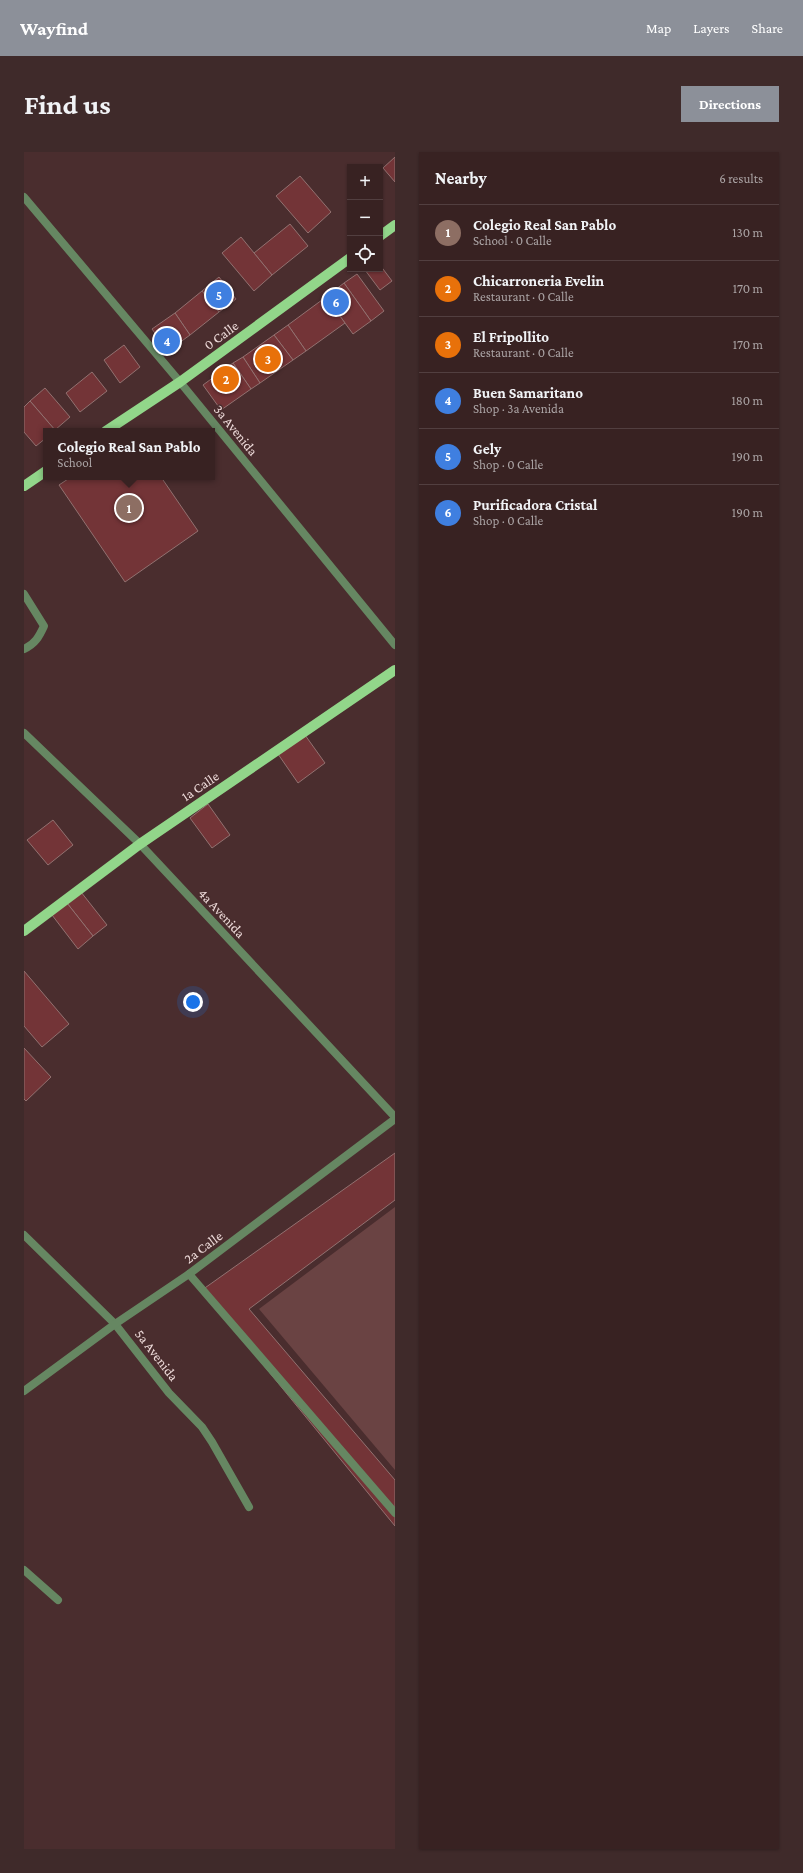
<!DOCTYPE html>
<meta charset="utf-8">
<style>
:root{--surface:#382222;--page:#3f2a2a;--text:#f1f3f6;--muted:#aba4a5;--line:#523f40;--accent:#8c9099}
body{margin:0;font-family:"Crimson Pro",serif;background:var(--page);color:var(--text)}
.controls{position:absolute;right:12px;top:12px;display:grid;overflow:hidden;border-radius:0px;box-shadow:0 1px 3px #0004}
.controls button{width:36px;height:36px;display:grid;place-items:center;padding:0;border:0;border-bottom:1px solid var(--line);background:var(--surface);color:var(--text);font:20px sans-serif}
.you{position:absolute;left:169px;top:850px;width:14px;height:14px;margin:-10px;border:3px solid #fff;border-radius:50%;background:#1a73e8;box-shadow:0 0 0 6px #1a73e833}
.badge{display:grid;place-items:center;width:26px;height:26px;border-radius:50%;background:var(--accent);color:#fff;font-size:13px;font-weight:700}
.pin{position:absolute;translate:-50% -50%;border:2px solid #fff;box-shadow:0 1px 4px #0006}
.popup{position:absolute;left:19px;top:276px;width:172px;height:52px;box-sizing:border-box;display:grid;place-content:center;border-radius:0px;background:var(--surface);filter:drop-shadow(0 1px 3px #0005);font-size:13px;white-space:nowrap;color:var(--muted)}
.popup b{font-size:15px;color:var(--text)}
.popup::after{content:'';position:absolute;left:50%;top:100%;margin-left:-8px;border:8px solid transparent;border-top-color:var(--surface)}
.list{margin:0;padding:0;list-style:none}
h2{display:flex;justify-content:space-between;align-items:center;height:52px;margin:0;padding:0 16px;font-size:17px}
h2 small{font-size:13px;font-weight:400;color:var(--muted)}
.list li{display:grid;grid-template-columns:26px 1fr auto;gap:12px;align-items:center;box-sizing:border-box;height:56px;padding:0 16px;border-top:1px solid var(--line)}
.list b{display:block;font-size:15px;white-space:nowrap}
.list p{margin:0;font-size:13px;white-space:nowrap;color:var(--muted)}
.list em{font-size:13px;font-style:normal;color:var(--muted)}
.icon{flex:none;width:22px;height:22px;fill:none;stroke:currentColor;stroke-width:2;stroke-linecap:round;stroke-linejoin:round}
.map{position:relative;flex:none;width:371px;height:1697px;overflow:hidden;border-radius:0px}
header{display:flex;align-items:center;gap:24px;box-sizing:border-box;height:56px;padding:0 20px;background:var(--accent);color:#fff}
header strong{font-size:19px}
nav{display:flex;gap:22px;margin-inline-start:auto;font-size:14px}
.intro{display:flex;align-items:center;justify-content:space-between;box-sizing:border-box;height:96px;padding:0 24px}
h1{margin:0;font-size:28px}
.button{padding:10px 18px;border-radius:0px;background:var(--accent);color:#fff;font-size:14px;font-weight:700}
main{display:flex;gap:24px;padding:0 24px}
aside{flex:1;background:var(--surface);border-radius:0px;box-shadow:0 1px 3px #0004}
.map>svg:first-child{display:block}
</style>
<header>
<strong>Wayfind</strong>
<nav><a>Map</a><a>Layers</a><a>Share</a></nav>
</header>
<div class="intro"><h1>Find us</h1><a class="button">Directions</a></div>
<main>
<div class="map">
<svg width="371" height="1697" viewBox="0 0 371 1697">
<rect width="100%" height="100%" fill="#4a2d2e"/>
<polygon fill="#6a4343" points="371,1055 371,1318 235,1157"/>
<g fill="#733437" stroke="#927170">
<polygon points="371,5 371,30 359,16"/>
<polygon points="276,24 307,60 284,81 252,44"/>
<polygon points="266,72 284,94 248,123 230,101"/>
<polygon points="217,85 248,123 230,139 198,101"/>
<polygon points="356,113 368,129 356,138 341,118 356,117"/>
<polygon points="333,122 360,159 347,169 320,131"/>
<polygon points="195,125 212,147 195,160 178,139"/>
<polygon points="320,131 347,169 329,182 302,145"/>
<polygon points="178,139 195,160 166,183 151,161"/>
<polygon points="302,145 321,171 282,199 264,173"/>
<polygon points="151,161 166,183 144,199 128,177"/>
<polygon points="264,173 282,199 269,208 250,183"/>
<polygon points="250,183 269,208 236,231 219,205"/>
<polygon points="100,193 116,215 96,231 80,208"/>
<polygon points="219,205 236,231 227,237 209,211"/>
<polygon points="209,211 227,237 197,258 179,233"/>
<polygon points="68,220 83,239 56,260 42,241"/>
<polygon points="21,236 46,265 31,278 6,249"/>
<polygon points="6,249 31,278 22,279 22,286 12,294 0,280 0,255"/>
<polygon points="47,325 137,325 174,379 101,430 35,333"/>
<polygon points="281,583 301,611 274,631 254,602"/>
<polygon points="184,652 206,683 188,696 166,666"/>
<polygon points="29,668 49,693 24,713 3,688"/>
<polygon points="57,740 83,773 69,784 43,751"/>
<polygon points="43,751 69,784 54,797 28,763"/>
<polygon points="0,819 45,872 18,895 0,874"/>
<polygon points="0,896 27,925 2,949 0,947"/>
<polygon points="371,1001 371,1048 225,1157 371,1328 371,1374 178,1138"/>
</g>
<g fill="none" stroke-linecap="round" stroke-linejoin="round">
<g stroke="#668762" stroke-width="8">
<path d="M 0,442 L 20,474 C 15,485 11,492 0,497"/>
<polyline points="165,1122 371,1361"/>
<polyline points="0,1418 34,1448"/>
</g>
<g stroke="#668762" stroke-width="8">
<polyline points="0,45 156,230 371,493"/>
<polyline points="0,581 116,692 371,965"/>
<polyline points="0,1083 91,1172 145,1241 178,1275 188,1290 225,1355"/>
<polyline points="0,1239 91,1172 165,1122 371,967"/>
</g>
<g stroke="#92d68a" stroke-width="10">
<polyline points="356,84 371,73"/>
<polyline points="82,279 156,230 326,106"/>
<polyline points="0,334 22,319"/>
<polyline points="0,779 116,692 371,518"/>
</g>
</g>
<g text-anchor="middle" stroke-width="3" stroke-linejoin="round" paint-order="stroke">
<g font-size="14" fill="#eddad9" stroke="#4a2d2e">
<text transform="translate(197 183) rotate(-36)" y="5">0 Calle</text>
<text transform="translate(212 278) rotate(51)" y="5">3a Avenida</text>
<text transform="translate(176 634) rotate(-34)" y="5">1a Calle</text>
<text transform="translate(198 761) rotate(47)" y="5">4a Avenida</text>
<text transform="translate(179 1095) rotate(-37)" y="5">2a Calle</text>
<text transform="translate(133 1203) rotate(52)" y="5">5a Avenida</text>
</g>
</g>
</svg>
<div class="controls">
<button>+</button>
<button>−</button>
<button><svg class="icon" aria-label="locate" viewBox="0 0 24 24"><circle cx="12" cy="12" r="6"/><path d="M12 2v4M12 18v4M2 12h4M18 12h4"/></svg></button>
</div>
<div class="you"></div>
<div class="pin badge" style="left:105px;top:356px;background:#8d6e63">1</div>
<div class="popup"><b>Colegio Real San Pablo</b>School</div>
<div class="pin badge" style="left:202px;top:227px;background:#e8710a">2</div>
<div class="pin badge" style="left:244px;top:207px;background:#e8710a">3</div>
<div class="pin badge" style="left:143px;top:189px;background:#3f7fe0">4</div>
<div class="pin badge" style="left:195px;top:143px;background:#3f7fe0">5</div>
<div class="pin badge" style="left:312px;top:150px;background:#3f7fe0">6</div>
</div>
<aside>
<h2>Nearby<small>6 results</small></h2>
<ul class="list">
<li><span class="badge" style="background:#8d6e63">1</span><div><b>Colegio Real San Pablo</b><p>School · 0 Calle</p></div><em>130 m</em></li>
<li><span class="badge" style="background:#e8710a">2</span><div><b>Chicarroneria Evelin</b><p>Restaurant · 0 Calle</p></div><em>170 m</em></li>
<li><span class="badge" style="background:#e8710a">3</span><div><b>El Fripollito</b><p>Restaurant · 0 Calle</p></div><em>170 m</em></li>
<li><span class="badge" style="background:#3f7fe0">4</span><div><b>Buen Samaritano</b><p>Shop · 3a Avenida</p></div><em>180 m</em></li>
<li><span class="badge" style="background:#3f7fe0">5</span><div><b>Gely</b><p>Shop · 0 Calle</p></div><em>190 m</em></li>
<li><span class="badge" style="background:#3f7fe0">6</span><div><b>Purificadora Cristal</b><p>Shop · 0 Calle</p></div><em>190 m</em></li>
</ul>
</aside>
</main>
